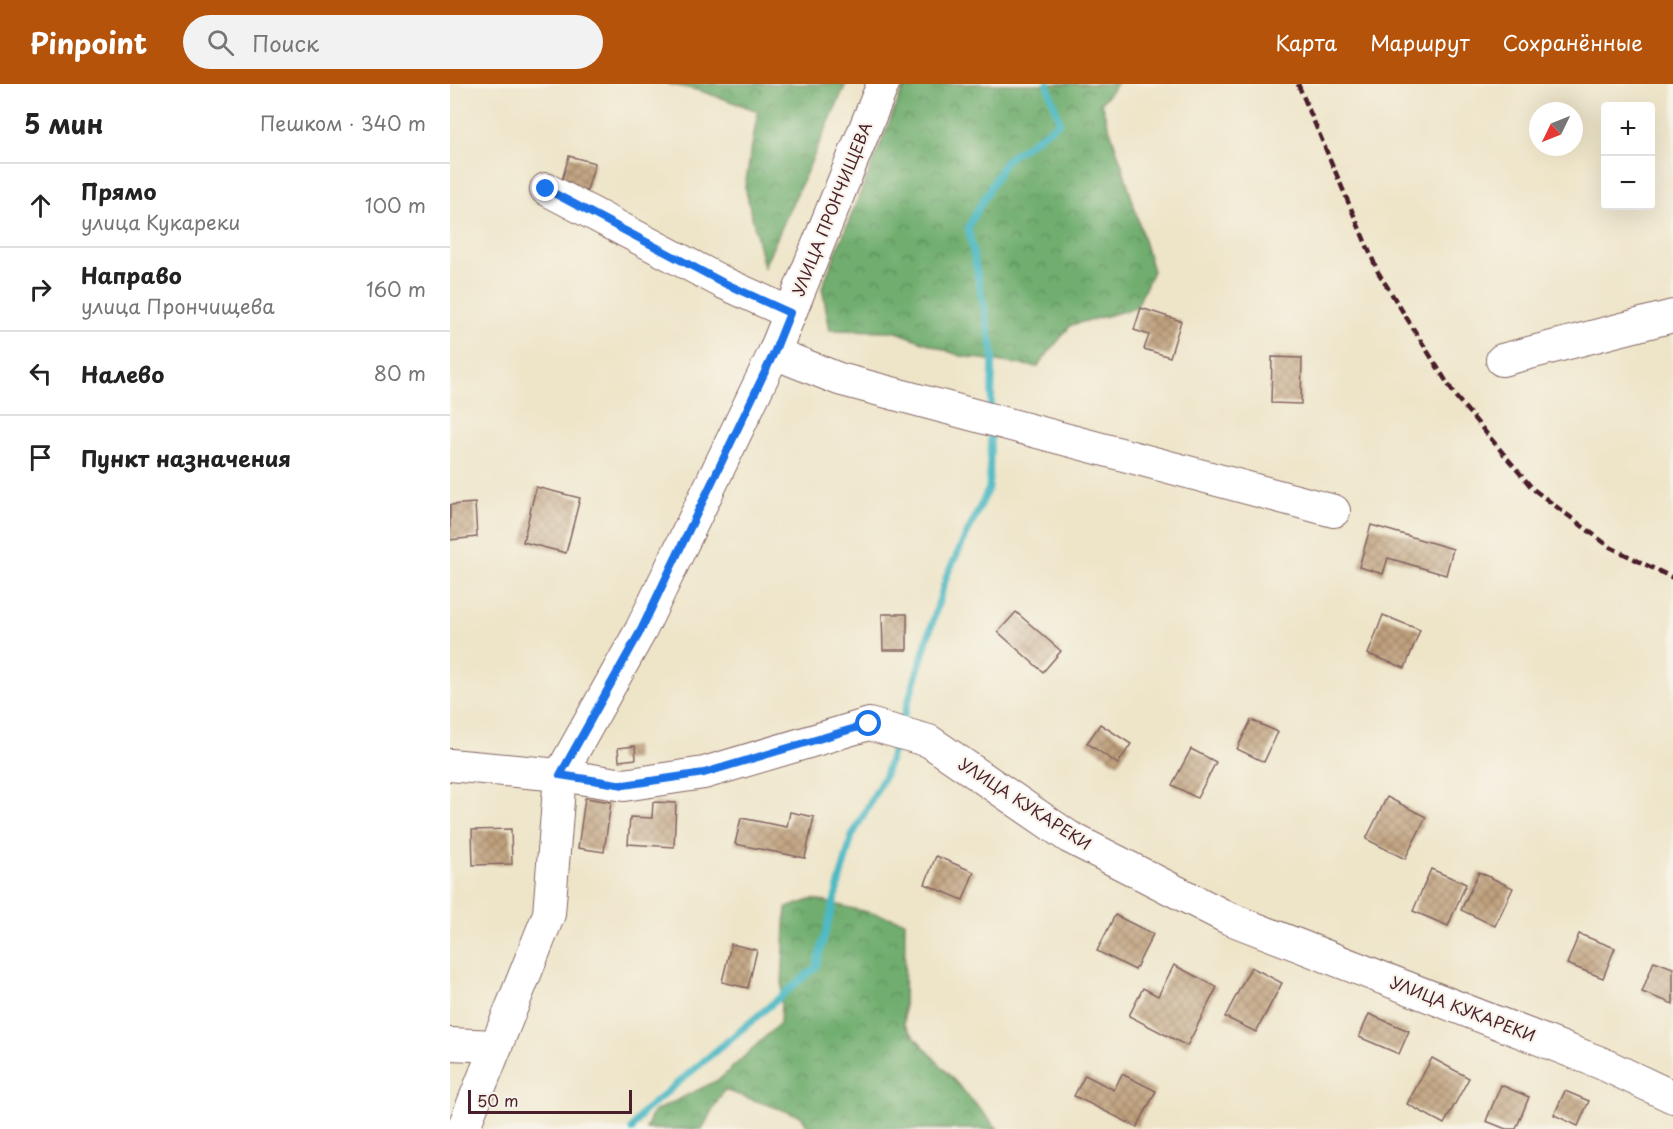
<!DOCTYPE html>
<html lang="ru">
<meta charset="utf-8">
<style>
:root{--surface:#fff;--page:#f2f2f2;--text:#222;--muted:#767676;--line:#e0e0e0;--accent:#b45309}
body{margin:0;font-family:"Playpen Sans",sans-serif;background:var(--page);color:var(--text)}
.controls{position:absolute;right:18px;top:18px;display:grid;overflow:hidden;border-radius:6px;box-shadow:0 6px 24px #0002}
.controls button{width:54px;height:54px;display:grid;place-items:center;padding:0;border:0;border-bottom:2px solid var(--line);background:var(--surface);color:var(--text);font:30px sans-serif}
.compass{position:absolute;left:1079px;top:18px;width:54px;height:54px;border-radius:50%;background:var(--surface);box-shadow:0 6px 24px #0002;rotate:227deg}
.scale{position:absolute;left:18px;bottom:15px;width:164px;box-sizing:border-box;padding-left:6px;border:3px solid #4a1f2b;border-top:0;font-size:16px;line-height:21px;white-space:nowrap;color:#4a1f2b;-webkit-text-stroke:4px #f7f3e8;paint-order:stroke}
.stop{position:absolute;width:18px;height:18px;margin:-14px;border:4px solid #1a73e8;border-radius:50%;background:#fff}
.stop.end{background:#1a73e8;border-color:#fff;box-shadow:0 2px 6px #0008}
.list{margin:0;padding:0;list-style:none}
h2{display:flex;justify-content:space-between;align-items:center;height:78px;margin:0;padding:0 24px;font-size:26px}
h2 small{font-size:20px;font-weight:400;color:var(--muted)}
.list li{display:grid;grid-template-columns:39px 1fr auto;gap:18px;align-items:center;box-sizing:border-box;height:84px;padding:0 24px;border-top:2px solid var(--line)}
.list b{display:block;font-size:22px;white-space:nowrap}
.list p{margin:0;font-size:20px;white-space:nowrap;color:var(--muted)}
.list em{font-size:20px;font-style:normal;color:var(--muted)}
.icon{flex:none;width:33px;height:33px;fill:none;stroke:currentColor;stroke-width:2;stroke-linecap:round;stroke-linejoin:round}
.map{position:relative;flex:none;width:1223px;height:1045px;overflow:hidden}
header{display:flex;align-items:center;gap:36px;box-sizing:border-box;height:84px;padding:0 30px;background:var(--accent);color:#fff}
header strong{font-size:28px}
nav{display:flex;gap:33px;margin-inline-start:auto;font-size:21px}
.search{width:420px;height:54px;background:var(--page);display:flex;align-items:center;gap:15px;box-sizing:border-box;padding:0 21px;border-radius:33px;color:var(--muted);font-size:22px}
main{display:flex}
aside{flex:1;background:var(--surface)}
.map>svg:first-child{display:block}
</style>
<header>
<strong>Pinpoint</strong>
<div class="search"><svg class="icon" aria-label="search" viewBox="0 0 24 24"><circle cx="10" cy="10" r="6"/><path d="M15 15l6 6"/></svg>Поиск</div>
<nav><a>Карта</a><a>Маршрут</a><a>Сохранённые</a></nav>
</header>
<main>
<aside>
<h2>5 мин<small>Пешком · 340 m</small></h2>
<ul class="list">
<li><svg class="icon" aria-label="ahead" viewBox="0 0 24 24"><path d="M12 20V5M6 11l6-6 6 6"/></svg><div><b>Прямо</b><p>улица Кукареки</p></div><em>100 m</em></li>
<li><svg class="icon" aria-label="right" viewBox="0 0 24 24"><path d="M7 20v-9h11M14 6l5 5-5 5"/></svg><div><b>Направо</b><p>улица Прончищева</p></div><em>160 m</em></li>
<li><svg class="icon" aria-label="left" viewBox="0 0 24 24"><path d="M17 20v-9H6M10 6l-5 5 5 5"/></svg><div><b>Налево</b></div><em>80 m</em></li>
<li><svg class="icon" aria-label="arrive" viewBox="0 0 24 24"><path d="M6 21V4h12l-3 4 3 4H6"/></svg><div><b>Пункт назначения</b></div></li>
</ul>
</aside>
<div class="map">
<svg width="1223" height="1045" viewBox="0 0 1223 1045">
<defs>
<pattern id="forest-crowns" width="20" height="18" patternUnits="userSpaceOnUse" patternTransform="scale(1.5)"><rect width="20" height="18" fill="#70ad6e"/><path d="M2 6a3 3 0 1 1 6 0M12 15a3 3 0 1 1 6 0" fill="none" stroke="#5e8c5b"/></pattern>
<pattern id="building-cross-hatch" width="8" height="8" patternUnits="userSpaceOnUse" patternTransform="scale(1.5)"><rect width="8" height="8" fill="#c0a17d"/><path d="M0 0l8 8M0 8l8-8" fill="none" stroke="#9e8367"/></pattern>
</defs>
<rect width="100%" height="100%" fill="#f7f3e8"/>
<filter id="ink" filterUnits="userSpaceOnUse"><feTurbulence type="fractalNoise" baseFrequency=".0167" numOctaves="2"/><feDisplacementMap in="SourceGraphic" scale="12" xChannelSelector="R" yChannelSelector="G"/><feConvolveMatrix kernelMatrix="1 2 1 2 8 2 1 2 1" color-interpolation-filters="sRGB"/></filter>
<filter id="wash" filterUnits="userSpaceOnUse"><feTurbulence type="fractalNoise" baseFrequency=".008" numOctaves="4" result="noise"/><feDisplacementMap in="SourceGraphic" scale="24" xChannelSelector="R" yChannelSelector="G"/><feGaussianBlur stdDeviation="1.35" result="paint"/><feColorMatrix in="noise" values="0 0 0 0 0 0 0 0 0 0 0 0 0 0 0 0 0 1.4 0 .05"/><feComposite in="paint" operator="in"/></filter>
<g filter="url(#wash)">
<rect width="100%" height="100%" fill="#eee5c9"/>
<g fill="url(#forest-crowns)" stroke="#5d664c" stroke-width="1.5">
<polygon points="218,0 396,0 314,183 295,103 308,27 251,7"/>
<polygon points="455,0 667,0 651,19 674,88 703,187 686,224 621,241 587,283 511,272 444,247 380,246 372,203"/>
<polygon points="363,815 455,837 454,941 548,1045 359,1045 351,1032 274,1006 252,1045 196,1045 203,1028 270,995 330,939 336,824"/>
</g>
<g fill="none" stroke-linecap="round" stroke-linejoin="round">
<g stroke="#4ab8c3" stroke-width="7">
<polyline points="541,327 543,269 518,143 556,76 610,38 597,0"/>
<polyline points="451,641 497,491 539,404 541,345"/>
<polyline points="182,1045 193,1028 366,883 402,752 435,691 446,657"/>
</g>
</g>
<g id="blocks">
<g fill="url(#building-cross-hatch)">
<polygon points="119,72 145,79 137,107 111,99"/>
<polygon points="691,224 731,237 720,273 694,265 699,251 684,246"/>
<polygon points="822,273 852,274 851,320 821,319"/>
<polygon points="86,403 130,414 116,469 73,458"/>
<polygon points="25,419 27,453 0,456 0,421"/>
<polygon points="921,441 1003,465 996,491 938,474 933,490 909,483"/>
<polygon points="566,528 611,567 593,588 548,548"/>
<polygon points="432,530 457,530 457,566 433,566"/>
<polygon points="933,531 970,546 955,584 918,570"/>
<polygon points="801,636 828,648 814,678 787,665"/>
<polygon points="650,640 681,660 668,680 637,659"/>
<polygon points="185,662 186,675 169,677 168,664"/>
<polygon points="741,665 766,678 747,714 722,701"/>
<polygon points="937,713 976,733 955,775 916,755"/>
<polygon points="135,714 161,718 154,768 128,764"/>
<polygon points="203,718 226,719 224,763 178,760 180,733 202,734"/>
<polygon points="340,728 364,733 355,774 285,760 291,734 337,743"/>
<polygon points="61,745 62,780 23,781 22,746"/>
<polygon points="486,772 524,788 513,816 475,800"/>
<polygon points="981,785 1016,800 998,842 963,827"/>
<polygon points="1029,788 1063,804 1045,842 1011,826"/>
<polygon points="665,831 703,850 685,886 647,867"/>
<polygon points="1129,850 1165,864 1153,894 1117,880"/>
<polygon points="281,860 307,866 298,904 272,898"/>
<polygon points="1204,877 1223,884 1223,920 1192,908"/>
<polygon points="724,881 767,903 737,962 679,932 693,904 708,912"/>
<polygon points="801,883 832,899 806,948 775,933"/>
<polygon points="919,930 959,947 949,970 909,953"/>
<polygon points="982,974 1019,994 994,1040 957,1020"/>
<polygon points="672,990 706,1007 687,1043 624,1012 635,991 664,1006"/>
<polygon points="1051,1001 1079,1013 1066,1045 1056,1045 1036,1037"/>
<polygon points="1115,1007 1139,1017 1128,1042 1104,1031"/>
</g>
</g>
</g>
<g filter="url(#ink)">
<use href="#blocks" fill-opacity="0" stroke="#836462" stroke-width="1.5"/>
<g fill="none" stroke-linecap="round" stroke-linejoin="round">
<g stroke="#836462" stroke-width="34">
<g id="minor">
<polyline points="96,105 274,199 340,229"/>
<polyline points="324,269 389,295 884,427"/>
<polyline points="1052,276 1223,232"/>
<polyline points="0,681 110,691 174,701 254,689 419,640 479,657 619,753 778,834 1151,979 1223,1013"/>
<polyline points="0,960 46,962"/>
<polyline points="13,1045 99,830 110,691 191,546 324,269 433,0"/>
</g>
</g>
<use href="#minor" stroke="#fff" stroke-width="32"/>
<polyline stroke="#4a1f2b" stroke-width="4.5" stroke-dasharray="9 4.5" stroke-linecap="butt" points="848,0 928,188 1006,313 1083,405 1160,463 1223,494"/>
</g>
</g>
<g fill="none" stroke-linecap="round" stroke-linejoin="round" filter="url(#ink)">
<polyline stroke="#1a73e8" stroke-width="8" points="96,105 274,199 340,229 324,269 191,546 110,691 174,701 254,689 419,640"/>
</g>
<g text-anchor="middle" stroke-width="4.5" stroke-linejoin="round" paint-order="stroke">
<g font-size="16" fill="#4a1f2b" stroke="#f7f3e8">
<text transform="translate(382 125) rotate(-68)" y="6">УЛИЦА ПРОНЧИЩЕВА</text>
<text transform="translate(575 720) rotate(33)" y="6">УЛИЦА КУКАРЕКИ</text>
<text transform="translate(1013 925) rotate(21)" y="6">УЛИЦА КУКАРЕКИ</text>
</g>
</g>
</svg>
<div class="controls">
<button>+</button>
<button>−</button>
</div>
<svg class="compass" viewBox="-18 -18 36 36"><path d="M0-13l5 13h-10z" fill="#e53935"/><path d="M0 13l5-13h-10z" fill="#767676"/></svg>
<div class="scale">50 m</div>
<div class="stop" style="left:419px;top:640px"></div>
<div class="stop end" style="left:96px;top:105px"></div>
</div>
</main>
